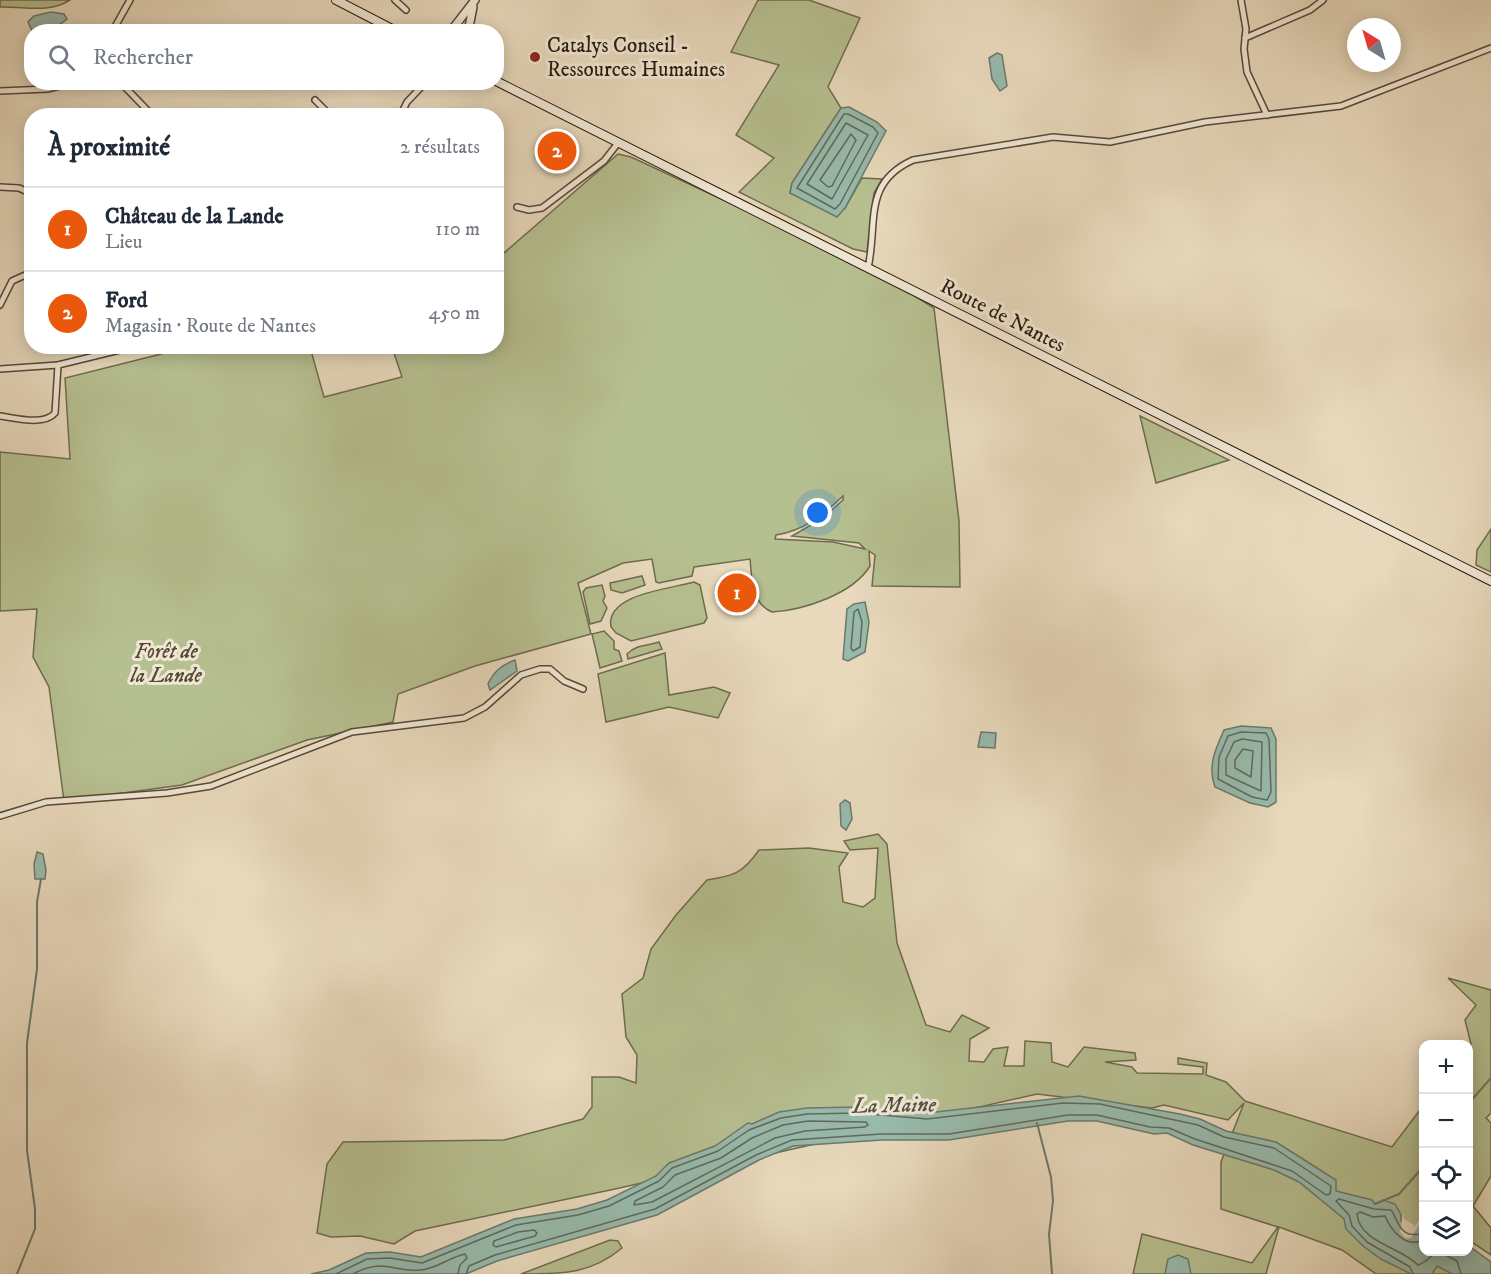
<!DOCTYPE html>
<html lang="fr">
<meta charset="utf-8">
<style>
:root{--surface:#fff;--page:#f2f2f3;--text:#1f2937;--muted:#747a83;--line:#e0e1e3;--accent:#ea580c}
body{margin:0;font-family:"IM FELL DW Pica",serif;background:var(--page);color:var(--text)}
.controls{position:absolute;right:18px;bottom:18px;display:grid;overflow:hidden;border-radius:12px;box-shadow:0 3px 15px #0003}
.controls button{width:54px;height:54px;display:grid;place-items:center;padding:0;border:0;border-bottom:2px solid var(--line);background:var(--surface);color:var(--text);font:30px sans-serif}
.compass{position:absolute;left:1347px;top:18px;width:54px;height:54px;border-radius:50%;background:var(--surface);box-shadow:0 3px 15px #0003;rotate:323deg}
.you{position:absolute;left:818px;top:513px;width:21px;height:21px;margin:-15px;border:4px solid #fff;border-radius:50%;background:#1a73e8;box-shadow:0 0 0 9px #1a73e833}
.badge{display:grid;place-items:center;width:39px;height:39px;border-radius:50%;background:var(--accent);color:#fff;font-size:20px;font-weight:700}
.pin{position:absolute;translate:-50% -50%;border:3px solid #fff;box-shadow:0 2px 6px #0006}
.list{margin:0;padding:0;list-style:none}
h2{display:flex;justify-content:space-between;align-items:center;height:78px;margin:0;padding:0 24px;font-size:26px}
h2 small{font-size:20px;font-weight:400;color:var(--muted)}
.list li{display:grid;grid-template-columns:39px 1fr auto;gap:18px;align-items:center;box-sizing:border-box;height:84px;padding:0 24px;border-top:2px solid var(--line)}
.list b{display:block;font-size:22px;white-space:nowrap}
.list p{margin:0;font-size:20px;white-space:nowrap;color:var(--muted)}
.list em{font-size:20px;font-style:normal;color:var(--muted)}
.icon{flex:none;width:33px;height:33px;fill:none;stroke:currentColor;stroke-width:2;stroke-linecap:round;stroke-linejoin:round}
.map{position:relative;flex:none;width:1491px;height:1274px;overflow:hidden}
.search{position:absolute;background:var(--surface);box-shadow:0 3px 15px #0003;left:24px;top:24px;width:480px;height:66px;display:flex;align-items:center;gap:15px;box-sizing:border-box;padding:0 21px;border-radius:24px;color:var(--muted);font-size:22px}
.panel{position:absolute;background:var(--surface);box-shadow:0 3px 15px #0003;left:24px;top:108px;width:480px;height:246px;border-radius:24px}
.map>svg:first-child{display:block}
</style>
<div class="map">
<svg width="1491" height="1274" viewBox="0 0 1491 1274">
<rect width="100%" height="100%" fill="#e8d9bc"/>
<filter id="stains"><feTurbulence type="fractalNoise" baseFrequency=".00333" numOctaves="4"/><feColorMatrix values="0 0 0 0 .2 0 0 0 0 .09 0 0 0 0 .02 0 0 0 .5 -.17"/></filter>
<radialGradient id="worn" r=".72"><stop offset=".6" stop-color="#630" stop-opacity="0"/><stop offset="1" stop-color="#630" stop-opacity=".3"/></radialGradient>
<g fill="#b6bf90" stroke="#6e6c4e" stroke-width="1.5" fill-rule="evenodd">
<path d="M 0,0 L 70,0 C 48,14 24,6 0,7 Z"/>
<polygon points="758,0 809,0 860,18 828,87 841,108 792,183 790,193 845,208 862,178 882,179 874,193 867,252 853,249 739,192 774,158 736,135 779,65 731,52"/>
<path d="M 618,154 L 631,157 L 872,269 L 934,308 L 959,521 L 960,587 L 872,586 L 875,555 L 869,551 L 870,566 C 853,594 804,610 772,612 C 751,603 752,579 750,559 L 694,567 L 692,576 L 659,583 L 656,582 L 652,559 L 623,563 L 578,583 L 591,634 L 475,666 L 398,694 L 393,722 L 307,740 L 182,785 L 64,801 L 49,687 L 33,657 L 37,609 L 0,611 L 0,452 L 70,459 L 65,378 L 189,347 L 310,347 L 324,397 L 402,377 L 392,347 L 496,346 L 497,259 ZM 843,496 L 843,500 L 823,518 L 792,536 L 859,543 L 865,549 L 833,542 L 775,539 L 776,535 C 803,531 823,515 843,496 Z"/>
<polygon points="1140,416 1229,460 1156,483"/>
<polygon points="1491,529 1491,572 1476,565 1477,550"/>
<polygon points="642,576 645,585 622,593 611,590 610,583"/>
<path d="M 694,582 L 700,585 L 707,618 L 704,623 L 631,641 L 616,633 L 611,627 C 605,594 670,589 694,582 Z"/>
<polygon points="602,585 605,596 603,601 607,608 601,621 590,624 583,592 586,588"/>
<polygon points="604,631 614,641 614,649 619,651 622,661 600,668 592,634"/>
<path d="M 659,642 L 662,649 L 628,659 L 627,654 C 637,644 648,646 659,642 Z"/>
<polygon points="665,653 669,695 714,687 730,693 718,718 669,707 606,722 598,674"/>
<path d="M 878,834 L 887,844 L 897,943 L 926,1025 L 950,1032 L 962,1015 L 989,1028 L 970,1039 L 969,1061 L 984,1062 L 993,1049 L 1008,1047 L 1004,1066 L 1024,1066 L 1025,1041 L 1051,1043 L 1052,1062 L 1068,1067 L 1084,1047 L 1135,1053 L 1136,1060 L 1105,1062 L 1132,1067 L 1137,1073 L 1203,1074 L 1203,1067 L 1178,1064 L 1178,1058 L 1207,1063 L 1206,1075 L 1226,1082 L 1245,1101 L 1392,1147 L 1423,1106 L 1424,1252 L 1468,1252 L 1491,1274 L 1376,1274 L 1342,1250 L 1279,1227 L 1266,1274 L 1133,1274 L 1142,1234 L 1252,1263 L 1278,1227 L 1221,1209 L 1221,1162 L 1244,1103 L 1228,1120 L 1164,1105 L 1152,1108 L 1037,1094 L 615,1189 L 415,1231 L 394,1244 L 360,1236 L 331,1237 L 317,1233 L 327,1164 L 343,1142 L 504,1140 L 583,1119 L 592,1107 L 592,1077 L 619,1077 L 636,1083 L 637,1055 L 626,1037 L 622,994 L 643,978 L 651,949 L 676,915 L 707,880 C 734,876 743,873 759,850 L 809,848 L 848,853 L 839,867 L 843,902 L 863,907 L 875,898 L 878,848 L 850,850 L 844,841 Z"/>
<polygon points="1448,978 1491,990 1491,1113 1486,1118 1491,1123 1491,1176 1473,1206 1491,1228 1491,1255 1469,1240 1468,1047 1471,1044 1465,1020 1476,1005"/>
<path d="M 610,1240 L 618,1241 L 622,1248 C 591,1274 563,1274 521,1274 Z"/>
</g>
<g fill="#98baac" stroke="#6b796c" stroke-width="1.5">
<polygon points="51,12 64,14 67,19 51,31 32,31 28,22 34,16"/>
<polygon points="997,53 1002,55 1007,86 1000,91 992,79 989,58"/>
<polygon points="849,107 877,122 886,131 845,208 837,217 790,193 792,183 841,108"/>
<polygon points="865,602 869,622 865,652 848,661 843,659 847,609 854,604"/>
<path d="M 515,660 L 517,671 L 490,690 L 488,684 C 494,671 502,665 515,660 Z"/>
<path d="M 1241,726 L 1271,728 L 1276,739 L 1276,802 L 1268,807 L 1250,803 L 1215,787 C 1207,766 1216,748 1224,730 Z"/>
<polygon points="981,732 996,733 995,748 978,747"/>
<polygon points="845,800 850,803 852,819 846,830 841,826 840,804"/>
<polygon points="37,852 43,854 46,870 45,879 35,879 34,864"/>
<polygon points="1079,1096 1180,1114 1200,1119 1226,1131 1276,1142 1336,1180 1336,1191 1372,1200 1375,1204 1383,1200 1395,1204 1401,1215 1401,1221 1415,1230 1421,1221 1423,1223 1424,1252 1468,1252 1469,1246 1491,1262 1491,1274 1452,1274 1437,1266 1432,1274 1411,1274 1381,1259 1363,1246 1346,1229 1344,1219 1299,1182 1274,1170 1193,1145 1167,1133 1154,1134 1097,1121 1068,1121 949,1140 882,1140 793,1146 759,1160 657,1215 497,1261 466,1274 311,1274 329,1270 366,1253 390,1252 421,1257 514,1219 577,1209 607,1200 656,1176 669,1163 715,1146 748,1123 752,1124 779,1112 807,1108 858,1107 927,1113"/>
<polygon points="1178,1255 1188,1259 1191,1274 1165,1274 1168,1259"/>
</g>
<polygon fill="#e8d9bc" points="1403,1213 1404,1219 1415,1226 1420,1219 1423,1219 1411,1238 1405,1238 1400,1232"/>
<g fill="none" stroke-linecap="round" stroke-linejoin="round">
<g stroke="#60695c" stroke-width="1.5">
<polygon points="844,114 848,114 873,127 878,133 840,204 835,209 797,188"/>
<polygon points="846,123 868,135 832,199 807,184"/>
<polygon points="851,134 856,140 832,186 828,187 820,180"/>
<polygon points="858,609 862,622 860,647 853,651 851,648 854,612"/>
<polygon points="1241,732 1266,733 1269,739 1271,792 1267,800 1252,797 1218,779 1219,757 1228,736"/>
<polygon points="1242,739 1262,742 1261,791 1226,775 1226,759 1234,742"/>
<polygon points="1243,749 1253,751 1251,777 1235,768 1235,760"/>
<polygon points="808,1121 866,1122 868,1125 865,1127 805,1131 775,1138 652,1202 634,1205 635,1201 663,1187 675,1175 721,1158 752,1138 783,1125"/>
<polygon points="534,1230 537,1233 535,1236 496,1247 493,1245 494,1241 518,1232"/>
<path d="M 1424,1240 C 1405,1249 1391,1230 1385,1216 L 1373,1217 L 1360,1212 L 1357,1214 C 1360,1243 1401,1247 1418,1265 C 1438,1258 1427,1244 1457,1261 L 1461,1274"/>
<polyline points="336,1274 367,1259 390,1258 422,1263 516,1225 578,1215 609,1206 659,1181 672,1168 718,1151 749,1130 781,1118 807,1114 858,1113 927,1119 1063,1103 1100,1104 1198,1125 1224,1137 1274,1148 1331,1186 1330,1194 1326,1195 1292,1171 1195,1139 1169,1128 1150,1127 1097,1115 1068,1115 949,1134 881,1134 792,1140 756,1155 655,1209 495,1255 469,1266 466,1274"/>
<path d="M 353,1274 C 384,1257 393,1273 421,1270 C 436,1269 450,1257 465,1254 L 467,1258 L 460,1265 L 458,1274"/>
<path d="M 1413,1274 L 1410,1267 L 1367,1242 L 1352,1226 L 1349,1215 L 1336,1201 L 1339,1199 L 1374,1209 L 1391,1210 C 1398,1219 1399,1238 1419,1234 L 1424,1229"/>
</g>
<g stroke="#6b796c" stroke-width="2">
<polyline points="1468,1104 1491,1078"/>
<polyline points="1037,1123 1051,1177 1053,1201 1049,1234 1052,1274"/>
<polyline points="1375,1204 1399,1194 1424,1166"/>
<polyline points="17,1274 35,1229 35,1209 27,1150 27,1043 37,969 37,902 41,879"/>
</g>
<g stroke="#574837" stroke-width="8">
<g id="minor">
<polyline points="395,0 406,10"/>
<polyline points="1241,0 1246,29 1244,49 1247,72 1267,115"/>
<polyline points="112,32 130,0"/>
<polyline points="1245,38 1310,10 1323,0"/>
<polyline points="120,82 153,116"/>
<polyline points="0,91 47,89 76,82"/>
<polyline points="315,100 331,116"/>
<polyline points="400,116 407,102 426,82"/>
<polyline points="0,187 19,188 32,194"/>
<polyline points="517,207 529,210 542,208 604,161 618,143"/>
<path d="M 868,268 C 878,223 862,183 913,160 L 1053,137 L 1110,142 L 1205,122 L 1341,106 L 1491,48"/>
<polyline points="0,305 12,281 32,272"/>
<polyline points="0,369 58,365 136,346"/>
<path d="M 0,416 C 15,418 44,426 55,413 L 58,365"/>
<polyline points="0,816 46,802 167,793 211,786 352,732 464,718 485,707 521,675 540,669 550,669 564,681 583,689"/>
</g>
</g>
<g stroke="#574837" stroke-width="10">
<g id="tertiary">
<polyline points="451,31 475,0"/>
<polyline points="468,32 473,7"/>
</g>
</g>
<g stroke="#27180b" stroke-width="10">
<g id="secondary">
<polyline points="336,0 398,32"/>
<polyline points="446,32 457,32"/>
<polyline points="496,81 1491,581"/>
</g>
</g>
<use href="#minor" stroke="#f0e6d3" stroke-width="5"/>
<use href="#tertiary" stroke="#f0e6d3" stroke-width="7"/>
<use href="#secondary" stroke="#f0e6d3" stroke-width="8"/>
</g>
<circle fill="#8f2418" stroke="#f0e6d3" stroke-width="2" cx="535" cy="57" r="6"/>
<g text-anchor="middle" stroke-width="6" stroke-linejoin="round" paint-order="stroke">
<g font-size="21" fill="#27180b" stroke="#f0e6d3" text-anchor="start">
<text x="547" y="52">Catalys Conseil -<tspan x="547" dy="24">Ressources Humaines</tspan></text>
</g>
<g font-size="21" fill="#27180b" stroke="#f0e6d3">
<text transform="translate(1003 315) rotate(27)" y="7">Route de Nantes</text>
</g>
<g font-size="21" font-style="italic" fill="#524a33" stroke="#f0e6d3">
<text x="166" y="658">Forêt de<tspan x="166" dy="24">la Lande</tspan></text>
</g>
<g font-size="22" font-style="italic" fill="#4f5143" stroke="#f0e6d3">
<text transform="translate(894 1104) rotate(-1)" y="8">La Maine</text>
</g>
</g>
<rect width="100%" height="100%" filter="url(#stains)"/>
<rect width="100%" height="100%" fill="url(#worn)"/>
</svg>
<div class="controls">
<button>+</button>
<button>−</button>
<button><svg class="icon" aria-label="locate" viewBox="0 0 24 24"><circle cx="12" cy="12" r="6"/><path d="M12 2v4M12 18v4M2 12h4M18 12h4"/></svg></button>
<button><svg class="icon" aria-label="layers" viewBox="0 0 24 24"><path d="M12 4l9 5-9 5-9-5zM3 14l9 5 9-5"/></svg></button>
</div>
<svg class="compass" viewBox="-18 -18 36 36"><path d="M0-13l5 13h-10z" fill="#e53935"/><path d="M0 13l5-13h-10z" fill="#747a83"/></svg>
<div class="you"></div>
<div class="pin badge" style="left:737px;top:593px">1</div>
<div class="pin badge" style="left:557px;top:151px">2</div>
<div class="search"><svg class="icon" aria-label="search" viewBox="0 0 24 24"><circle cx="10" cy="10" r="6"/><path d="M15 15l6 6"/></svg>Rechercher</div>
<section class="panel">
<h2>À proximité<small>2 résultats</small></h2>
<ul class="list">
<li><span class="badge">1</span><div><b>Château de la Lande</b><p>Lieu</p></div><em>110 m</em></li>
<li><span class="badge">2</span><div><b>Ford</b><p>Magasin · Route de Nantes</p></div><em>450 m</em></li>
</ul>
</section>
</div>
